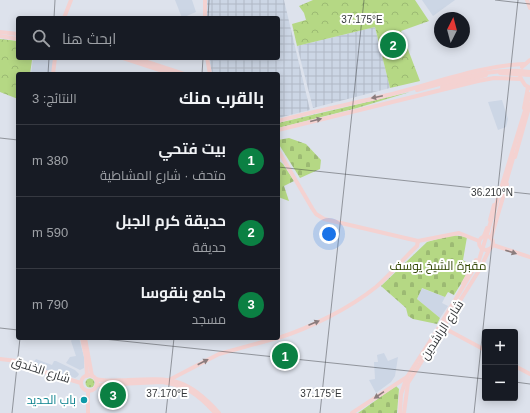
<!DOCTYPE html>
<html lang="ar">
<meta charset="utf-8">
<style>
:root{--surface:#171b24;--page:#242831;--text:#f1f3f6;--muted:#9ea1a6;--line:#363941;--accent:#0b8043}
body{margin:0;font-family:Arial,Cairo,sans-serif;background:var(--page);color:var(--text);direction:rtl}
.controls{position:absolute;right:12px;bottom:12px;display:grid;overflow:hidden;border-radius:4px;box-shadow:0 2px 10px #0003}
.controls button{width:36px;height:36px;display:grid;place-items:center;padding:0;border:0;border-bottom:1px solid var(--line);background:var(--surface);color:var(--text);font:20px sans-serif}
.compass{position:absolute;left:434px;top:12px;width:36px;height:36px;border-radius:50%;background:var(--surface);box-shadow:0 2px 10px #0003;rotate:6deg}
.you{position:absolute;left:329px;top:234px;width:14px;height:14px;margin:-10px;border:3px solid #fff;border-radius:50%;background:#1a73e8;box-shadow:0 0 0 6px #1a73e833}
.badge{display:grid;place-items:center;width:26px;height:26px;border-radius:50%;background:var(--accent);color:#fff;font-size:13px;font-weight:700}
.pin{position:absolute;translate:-50% -50%;border:2px solid #fff;box-shadow:0 1px 4px #0006}
.list{margin:0;padding:0;list-style:none}
h2{display:flex;justify-content:space-between;align-items:center;height:52px;margin:0;padding:0 16px;font-size:17px}
h2 small{font-size:13px;font-weight:400;color:var(--muted)}
.list li{display:grid;grid-template-columns:26px 1fr auto;gap:12px;align-items:center;box-sizing:border-box;height:72px;padding:0 16px;border-top:1px solid var(--line)}
.list b{display:block;font-size:15px;white-space:nowrap}
.list p{margin:0;font-size:13px;white-space:nowrap;color:var(--muted)}
.list em{font-size:13px;font-style:normal;color:var(--muted)}
.icon{flex:none;width:22px;height:22px;fill:none;stroke:currentColor;stroke-width:2;stroke-linecap:round;stroke-linejoin:round}
.map{position:relative;flex:none;width:530px;height:413px;overflow:hidden;direction:ltr}
.search{position:absolute;background:var(--surface);box-shadow:0 2px 10px #0003;left:16px;top:16px;width:264px;height:44px;display:flex;align-items:center;gap:10px;box-sizing:border-box;padding:0 14px;border-radius:4px;color:var(--muted);font-size:15px}
.panel{position:absolute;background:var(--surface);box-shadow:0 2px 10px #0003;left:16px;top:72px;width:264px;height:268px;border-radius:4px;direction:rtl}
.map>svg:first-child{display:block}
</style>
<div class="map">
<svg width="530" height="413" viewBox="0 0 530 413">
<defs>
<pattern id="industrial-grid" width="8" height="8" patternUnits="userSpaceOnUse"><rect width="8" height="8" fill="#ccd6e5"/><path d="M0 4h8M4 0v8" fill="none" stroke="#b0b8c5"/></pattern>
<pattern id="grass-dots" width="8" height="8" patternUnits="userSpaceOnUse"><rect width="8" height="8" fill="#b5d884"/><path d="M2 2h.1M6 6h.1" fill="none" stroke="#9cba73" stroke-width="1.8" stroke-linecap="round"/></pattern>
<pattern id="cemetery-stones" width="16" height="16" patternUnits="userSpaceOnUse"><rect width="16" height="16" fill="#b5d884"/><path d="M2 7V4a2 2 0 0 1 4 0v3zM10 15v-3a2 2 0 0 1 4 0v3z" fill="#9cba73"/></pattern>
<pattern id="park-crowns" width="20" height="18" patternUnits="userSpaceOnUse"><rect width="20" height="18" fill="#b5d884"/><path d="M2 6a3 3 0 1 1 6 0M12 15a3 3 0 1 1 6 0" fill="none" stroke="#9cba73"/></pattern>
</defs>
<rect width="100%" height="100%" fill="#dde2ec"/>
<g fill="#ccd6e5">
<polygon points="175,0 192,0 196,12 182,18"/>
<polygon points="422,0 455,0 433,16"/>
<polygon points="33,58 54,58 52,74 31,74"/>
<polygon points="502,100 508,119 506,127 498,130 488,102"/>
<polygon points="421,288 445,297 442,303 448,306 440,318 417,299"/>
<polygon points="73,338 79,338 84,357 84,368 80,370 66,363 70,357 76,356 71,341"/>
<polygon points="384,353 388,361 398,357 395,376 391,382 376,393 369,380 375,379 374,362 378,362 377,355"/>
<polygon points="36,359 52,365 54,361 56,361 75,370 79,374 78,376 75,378 32,366"/>
</g>
<g fill="url(#industrial-grid)">
<polygon points="207,0 284,0 310,110 278,118 278,74 212,74 209,58 278,58 278,18 207,18"/>
<polygon points="375,27 390,88 313,108 297,46"/>
</g>
<g fill="url(#grass-dots)">
<polygon points="410,92 357,108 278,128 278,123"/>
<circle cx="90" cy="383" r="4.5"/>
</g>
<g fill="url(#cemetery-stones)">
<polygon points="289,138 306,144 321,160 320,169 300,178 278,143 278,140"/>
<polygon points="278,160 283,164 294,181 284,186 289,201 278,197"/>
<polygon points="452,235 467,237 463,260 472,266 454,295 448,292 445,297 422,288 417,299 440,318 437,324 413,319 408,316 406,308 381,286 427,242"/>
<polygon points="396,386 399,389 397,413 358,413"/>
</g>
<g fill="url(#park-crowns)">
<polygon points="313,0 415,0 429,21 401,31 420,81 390,88 375,27 297,46 292,24 306,20 304,13 299,6"/>
<polygon points="0,39 18,41 18,58 32,60 30,74 18,74 18,99 0,92"/>
</g>
<g fill="none" stroke-linecap="round" stroke-linejoin="round">
<g stroke="#f4d2d1" stroke-width="4">
<polyline points="527,0 530,8"/>
<polyline points="64,18 71,0"/>
<polyline points="205,18 205,0"/>
<polyline points="0,32 18,34"/>
<polyline points="0,36 18,39"/>
<polyline points="123,58 172,74"/>
<polyline points="135,58 184,74"/>
<polyline points="207,58 210,74"/>
<polyline points="522,67 530,60"/>
<polyline points="500,73 530,75"/>
<polyline points="53,74 55,58"/>
<polyline points="520,77 525,85 530,88"/>
<polyline points="442,87 486,75"/>
<path d="M 417,90 C 454,81 491,66 530,72"/>
<polyline points="524,108 528,87"/>
<path d="M 278,121 C 317,110 357,103 396,93 C 439,82 480,66 524,64"/>
<polyline points="278,130 478,81 494,78 521,79"/>
<polyline points="278,150 312,208 316,214 324,219 418,241 459,233 479,241"/>
<polyline points="515,157 530,104"/>
<polyline points="505,186 514,155"/>
<polyline points="490,220 494,205"/>
<circle cx="486" cy="243" r="7"/>
<polyline points="484,236 487,228"/>
<polyline points="491,238 507,184"/>
<polyline points="493,245 530,257"/>
<polyline points="463,284 476,260"/>
<polyline points="444,328 485,350"/>
<polyline points="433,337 479,260 530,94"/>
<polyline points="82,338 86,357 87,376"/>
<polyline points="85,338 92,376"/>
<path d="M 278,338 C 310,328 350,308 376,287 C 390,275 403,259 417,246 L 418,241"/>
<polyline points="0,359 17,361 38,370 81,383"/>
<polyline points="515,366 530,374"/>
<circle cx="89" cy="383" r="8"/>
<path d="M 96,379 C 106,382 117,380 127,380 C 172,378 187,377 219,413"/>
<polyline points="169,380 219,354 277,338"/>
<path d="M 97,385 L 162,382 C 185,385 199,395 215,413"/>
<polyline points="88,413 88,391"/>
<polyline points="352,413 407,377"/>
<polyline points="400,413 401,394 407,377 434,335"/>
<polyline points="404,413 408,383 480,269 489,250"/>
</g>
</g>
<defs><path id="oneway-solid" d="M-6-.8H1V-3.2L6.5 0L1 3.2V.8H-6Z"/></defs>
<g fill="#8a7c7d">
<use href="#oneway-solid" transform="translate(377 97) rotate(168)"/>
<use href="#oneway-solid" transform="translate(316 120) rotate(-14)"/>
<use href="#oneway-solid" transform="translate(511 252) rotate(18)"/>
<use href="#oneway-solid" transform="translate(314 323) rotate(-23)"/>
<use href="#oneway-solid" transform="translate(203 362) rotate(-27)"/>
<use href="#oneway-solid" transform="translate(379 395) rotate(146)"/>
</g>
<path fill="none" stroke="#333639" stroke-width="1" stroke-opacity="0.45" d="M 495,0 L 530,4M 54,18 L 55,0M 208,18 L 209,0M 48,74 L 49,58M 202,74 L 203,58M 0,138 L 18,140M 278,167 L 530,194M 0,328 L 18,330M 94,338 L 485,379M 515,382 L 530,384M 12,413 L 20,338M 166,413 L 174,338M 320,413 L 364,0M 474,413 L 518,0"/>
<circle fill="#0f9aa8" stroke="#fff" stroke-width="1.5" cx="84" cy="400" r="4"/>
<g text-anchor="middle" stroke-width="4" stroke-linejoin="round" paint-order="stroke">
<g font-size="12" fill="#2f4500" stroke="#fff">
<text x="438" y="270">مقبرة الشيخ يوسف</text>
</g>
<g font-size="12" fill="#333639" stroke="#fff">
<text transform="translate(442 330) rotate(-57)" y="4">شارع الراشدين</text>
<text transform="translate(41 370) rotate(18)" y="4">شارع الخندق</text>
</g>
<g font-size="12" fill="#0d838f" stroke="#fff" text-anchor="end">
<text x="76" y="404">باب الحديد</text>
</g>
</g>
<g font-size="10" text-anchor="middle" fill="#333639" stroke="#fff" stroke-width="4" stroke-linejoin="round" paint-order="stroke">
<text x="362" y="23">37.175°E</text>
<text x="492" y="196">36.210°N</text>
<text x="167" y="397">37.170°E</text>
<text x="321" y="397">37.175°E</text>
</g>
</svg>
<div class="controls">
<button>+</button>
<button>−</button>
</div>
<svg class="compass" viewBox="-18 -18 36 36"><path d="M0-13l5 13h-10z" fill="#e53935"/><path d="M0 13l5-13h-10z" fill="#9ea1a6"/></svg>
<div class="you"></div>
<div class="pin badge" style="left:285px;top:356px">1</div>
<div class="pin badge" style="left:393px;top:45px">2</div>
<div class="pin badge" style="left:113px;top:395px">3</div>
<div class="search"><svg class="icon" aria-label="search" viewBox="0 0 24 24"><circle cx="10" cy="10" r="6"/><path d="M15 15l6 6"/></svg>ابحث هنا</div>
<section class="panel">
<h2>بالقرب منك<small>النتائج: 3</small></h2>
<ul class="list">
<li><span class="badge">1</span><div><b>بيت فتحي</b><p>متحف · شارع المشاطية</p></div><em>380 m</em></li>
<li><span class="badge">2</span><div><b>حديقة كرم الجبل</b><p>حديقة</p></div><em>590 m</em></li>
<li><span class="badge">3</span><div><b>جامع بنقوسا</b><p>مسجد</p></div><em>790 m</em></li>
</ul>
</section>
</div>
